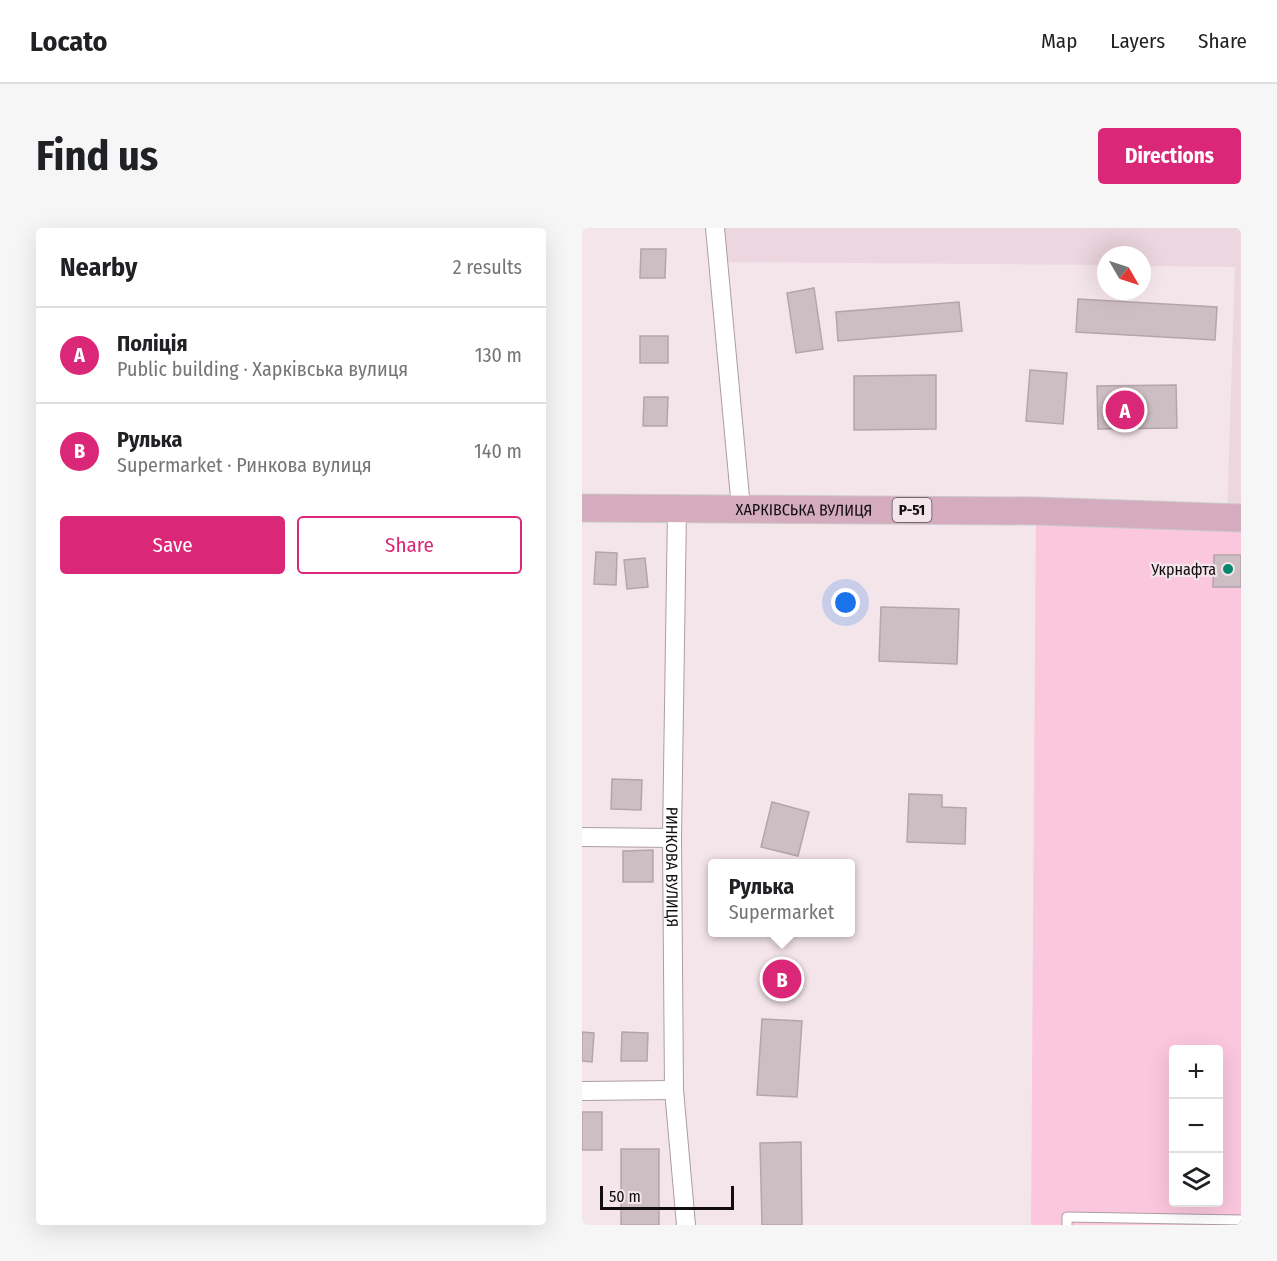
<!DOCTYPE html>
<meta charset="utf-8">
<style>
:root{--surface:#fff;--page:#f6f6f6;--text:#202124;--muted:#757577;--line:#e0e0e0;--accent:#db2777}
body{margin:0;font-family:"Fira Sans Condensed",sans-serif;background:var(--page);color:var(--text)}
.controls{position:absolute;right:18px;bottom:18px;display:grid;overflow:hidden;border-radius:6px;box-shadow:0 6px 24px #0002}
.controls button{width:54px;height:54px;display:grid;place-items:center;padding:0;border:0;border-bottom:2px solid var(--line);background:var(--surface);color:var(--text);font:30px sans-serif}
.compass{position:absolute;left:515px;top:18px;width:54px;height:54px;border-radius:50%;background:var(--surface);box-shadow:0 6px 24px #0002;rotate:129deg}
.scale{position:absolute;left:18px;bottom:15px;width:134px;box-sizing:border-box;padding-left:6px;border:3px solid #120d0f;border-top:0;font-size:16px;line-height:21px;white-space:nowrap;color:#120d0f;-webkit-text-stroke:4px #f4e5eb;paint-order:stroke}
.you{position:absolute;left:264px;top:375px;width:21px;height:21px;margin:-15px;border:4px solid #fff;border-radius:50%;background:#1a73e8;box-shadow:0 0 0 9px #1a73e833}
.badge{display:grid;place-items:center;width:39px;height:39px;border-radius:50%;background:var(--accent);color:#fff;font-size:20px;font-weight:700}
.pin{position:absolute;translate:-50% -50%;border:3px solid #fff;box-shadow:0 2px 6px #0006}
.popup{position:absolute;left:126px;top:631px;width:147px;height:78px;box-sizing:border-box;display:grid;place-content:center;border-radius:6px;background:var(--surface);filter:drop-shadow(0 2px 4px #0005);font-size:20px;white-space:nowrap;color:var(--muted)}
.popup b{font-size:22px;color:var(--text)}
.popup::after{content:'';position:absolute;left:50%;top:100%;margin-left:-12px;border:12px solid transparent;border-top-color:var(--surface)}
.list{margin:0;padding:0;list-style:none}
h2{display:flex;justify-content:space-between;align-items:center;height:78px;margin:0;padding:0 24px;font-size:26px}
h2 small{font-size:20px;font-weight:400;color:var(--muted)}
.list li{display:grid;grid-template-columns:39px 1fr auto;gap:18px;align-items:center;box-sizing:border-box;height:96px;padding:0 24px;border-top:2px solid var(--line)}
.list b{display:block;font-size:22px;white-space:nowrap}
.list p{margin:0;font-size:20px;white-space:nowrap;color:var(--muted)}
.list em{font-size:20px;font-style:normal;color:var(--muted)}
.actions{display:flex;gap:12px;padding:18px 24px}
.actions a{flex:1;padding:14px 0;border:2px solid var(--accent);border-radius:6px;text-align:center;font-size:21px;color:var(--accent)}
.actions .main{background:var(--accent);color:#fff}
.icon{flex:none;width:33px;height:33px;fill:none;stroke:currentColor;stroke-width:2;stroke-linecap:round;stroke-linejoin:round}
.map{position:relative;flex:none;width:659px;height:997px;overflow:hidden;border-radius:6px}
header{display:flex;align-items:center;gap:36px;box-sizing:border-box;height:84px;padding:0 30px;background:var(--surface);border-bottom:2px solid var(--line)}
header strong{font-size:28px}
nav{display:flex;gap:33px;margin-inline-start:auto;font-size:21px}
.intro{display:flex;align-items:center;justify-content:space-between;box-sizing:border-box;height:144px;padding:0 36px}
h1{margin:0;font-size:42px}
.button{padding:15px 27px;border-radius:6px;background:var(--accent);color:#fff;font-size:21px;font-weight:700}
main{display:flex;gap:36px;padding:0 36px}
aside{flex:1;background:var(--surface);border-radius:6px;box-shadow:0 6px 24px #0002}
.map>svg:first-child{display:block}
</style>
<header>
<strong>Locato</strong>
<nav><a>Map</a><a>Layers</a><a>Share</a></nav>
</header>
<div class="intro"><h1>Find us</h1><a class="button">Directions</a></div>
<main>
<aside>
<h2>Nearby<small>2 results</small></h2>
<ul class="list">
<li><span class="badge">A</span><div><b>Поліція</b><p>Public building · Харківська вулиця</p></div><em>130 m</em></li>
<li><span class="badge">B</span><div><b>Рулька</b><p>Supermarket · Ринкова вулиця</p></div><em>140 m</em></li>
</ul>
<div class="actions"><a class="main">Save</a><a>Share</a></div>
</aside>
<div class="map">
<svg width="659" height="997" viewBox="0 0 659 997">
<rect width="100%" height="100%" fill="#f4e5eb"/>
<polygon fill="#ecd6df" points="133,0 659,0 659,290 645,290 653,39 560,38 560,27 524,27 524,37 136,34"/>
<path fill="#fbc7dd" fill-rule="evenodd" d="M 454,283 L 659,290 L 659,997 L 449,997 ZM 592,822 L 636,822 L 636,974 L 592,974 Z"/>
<g fill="#cdbec4" stroke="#b3a5ab" stroke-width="1.5">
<polygon points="59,21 84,21 83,50 58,50"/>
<polygon points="232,60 241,121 214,125 205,65"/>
<polygon points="496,71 635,79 633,112 494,104"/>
<polygon points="377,74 380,103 256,113 254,84"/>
<rect x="58" y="108" width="28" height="27"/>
<polygon points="448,142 485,145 481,196 444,193"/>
<polygon points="354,147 354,201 272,202 272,148"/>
<polygon points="594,157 595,200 516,201 515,158"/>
<polygon points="62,169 86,169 85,198 61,198"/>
<polygon points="14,324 35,325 34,357 12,356"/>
<polygon points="632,327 659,327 659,359 631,359"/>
<polygon points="63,330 66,359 45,361 42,332"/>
<polygon points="299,379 377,381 375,436 297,433"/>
<polygon points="30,551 60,552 59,582 29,581"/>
<polygon points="327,566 360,567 360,579 384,580 383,616 325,614"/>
<polygon points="190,574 227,584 216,628 179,619"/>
<polygon points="71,622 71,654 41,654 41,623"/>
<polygon points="180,791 220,793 215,869 175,867"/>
<polygon points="0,804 12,805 10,834 0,833"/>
<polygon points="40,804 66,805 65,833 39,833"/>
<rect x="0" y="884" width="20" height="38"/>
<polygon points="219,914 220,997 180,997 178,915"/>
<rect x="39" y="921" width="38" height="76"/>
</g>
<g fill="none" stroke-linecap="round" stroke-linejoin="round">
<g stroke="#ac9ea3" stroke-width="11">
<polyline id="lane" points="485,997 485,989 659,992"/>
</g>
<g stroke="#ac9ea3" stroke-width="20">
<g id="street">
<polyline points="133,0 159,280"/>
<path id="s1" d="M 95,281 L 90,610 L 92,862 L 104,997"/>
<polyline points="0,609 90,610"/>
<polyline points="0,863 92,862"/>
</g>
</g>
<g stroke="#cbcaca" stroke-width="29">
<g id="primary">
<path id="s2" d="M 0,280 L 454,283 L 659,290"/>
</g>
</g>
<use href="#lane" stroke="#fff" stroke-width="9"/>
<use href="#street" stroke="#fff" stroke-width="18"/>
<use href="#primary" stroke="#d4acbe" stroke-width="27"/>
</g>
<circle fill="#04876b" stroke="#f4e5eb" stroke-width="2" cx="646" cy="341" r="6"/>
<g text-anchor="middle" stroke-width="4.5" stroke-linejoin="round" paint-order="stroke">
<rect fill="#f4e5eb" stroke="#564e51" stroke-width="1.5" x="310.5" y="270" width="39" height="24" rx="4.5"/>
<g font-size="15" font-weight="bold" fill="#120d0f">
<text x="330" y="287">Р-51</text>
</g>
<g font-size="16" fill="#120d0f" stroke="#f4e5eb">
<text dy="6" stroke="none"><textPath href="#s2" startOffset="222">ХАРКІВСЬКА ВУЛИЦЯ</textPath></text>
<text dy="6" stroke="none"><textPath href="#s1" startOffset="358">РИНКОВА ВУЛИЦЯ</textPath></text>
</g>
<g font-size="16" fill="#120d0f" stroke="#f4e5eb" text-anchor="end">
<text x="634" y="347">Укрнафта</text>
</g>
</g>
</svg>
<div class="controls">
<button>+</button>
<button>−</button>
<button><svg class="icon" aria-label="layers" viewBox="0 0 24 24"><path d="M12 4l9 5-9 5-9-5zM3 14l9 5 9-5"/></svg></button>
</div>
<svg class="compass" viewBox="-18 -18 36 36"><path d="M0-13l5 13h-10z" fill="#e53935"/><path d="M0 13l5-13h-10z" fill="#757577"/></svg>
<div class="scale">50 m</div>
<div class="you"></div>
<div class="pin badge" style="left:543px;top:182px">A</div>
<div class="pin badge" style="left:200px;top:751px">B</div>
<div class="popup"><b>Рулька</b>Supermarket</div>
</div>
</main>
